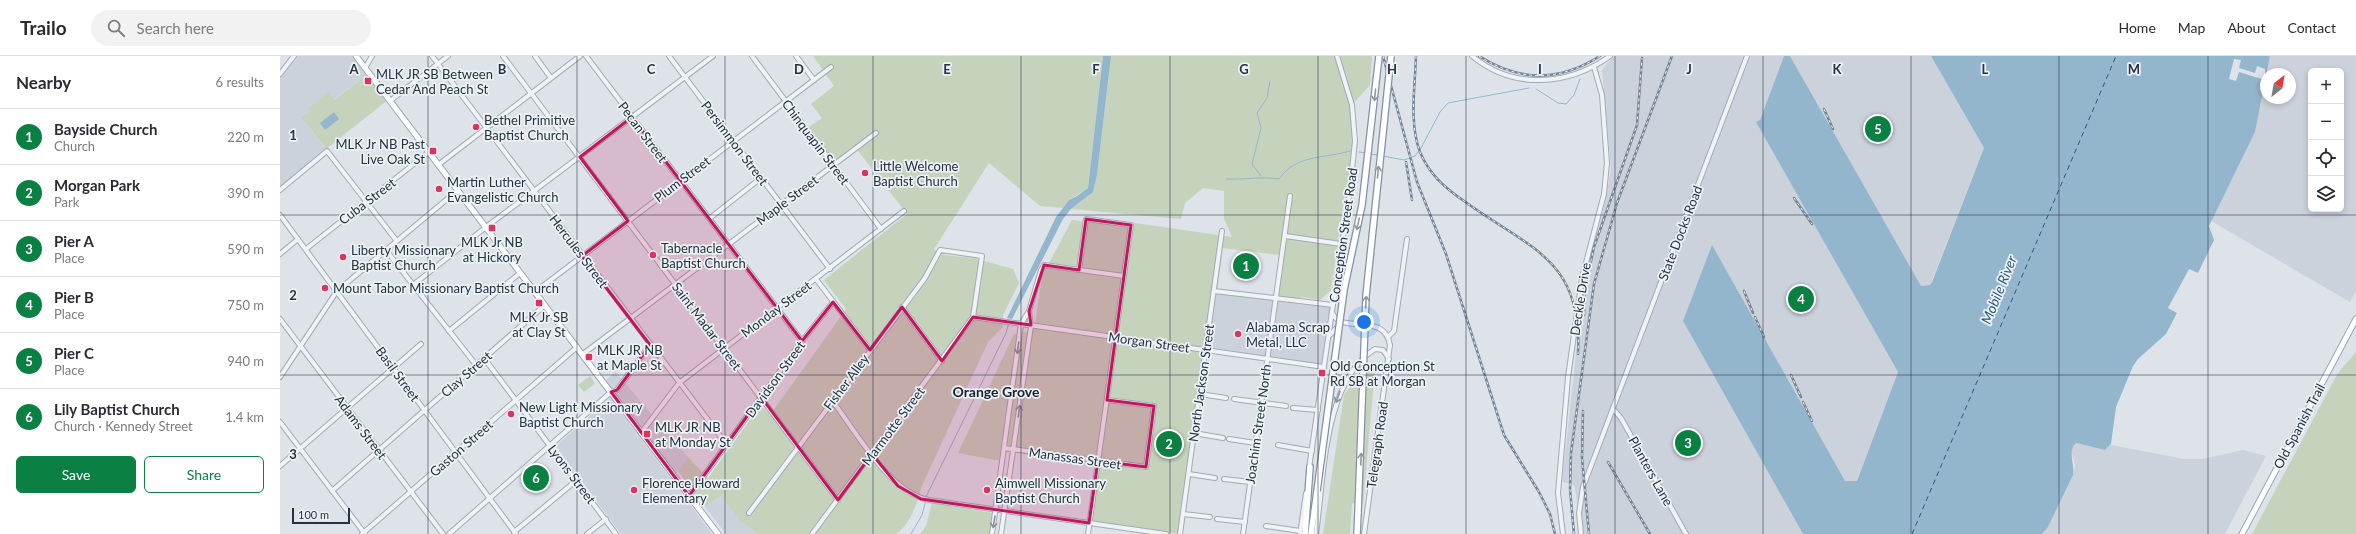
<!DOCTYPE html>
<meta charset="utf-8">
<style>
:root{--surface:#fff;--page:#f2f2f3;--text:#2b2b33;--muted:#7c7c81;--line:#e1e1e2;--accent:#0b8043}
body{margin:0;font-family:Lato,sans-serif;background:var(--page);color:var(--text)}
.controls{position:absolute;right:12px;top:12px;display:grid;overflow:hidden;border-radius:6px;box-shadow:0 2px 6px #0003}
.controls button{width:36px;height:36px;display:grid;place-items:center;padding:0;border:0;border-bottom:1px solid var(--line);background:var(--surface);color:var(--text);font:20px sans-serif}
.compass{position:absolute;left:1980px;top:12px;width:36px;height:36px;border-radius:50%;background:var(--surface);box-shadow:0 2px 6px #0003;rotate:31deg}
.scale{position:absolute;left:12px;bottom:10px;width:58px;box-sizing:border-box;padding-left:4px;border:2px solid #253241;border-top:0;font-size:11px;line-height:14px;white-space:nowrap;color:#253241;-webkit-text-stroke:3px #ecf2f6;paint-order:stroke}
.you{position:absolute;left:1084px;top:266px;width:14px;height:14px;margin:-10px;border:3px solid #fff;border-radius:50%;background:#1a73e8;box-shadow:0 0 0 6px #1a73e833}
.badge{display:grid;place-items:center;width:26px;height:26px;border-radius:50%;background:var(--accent);color:#fff;font-size:13px;font-weight:700}
.pin{position:absolute;translate:-50% -50%;border:2px solid #fff;box-shadow:0 1px 4px #0006}
.list{margin:0;padding:0;list-style:none}
h2{display:flex;justify-content:space-between;align-items:center;height:52px;margin:0;padding:0 16px;font-size:17px}
h2 small{font-size:13px;font-weight:400;color:var(--muted)}
.list li{display:grid;grid-template-columns:26px 1fr auto;gap:12px;align-items:center;box-sizing:border-box;height:56px;padding:0 16px;border-top:1px solid var(--line)}
.list b{display:block;font-size:15px;white-space:nowrap}
.list p{margin:0;font-size:13px;white-space:nowrap;color:var(--muted)}
.list em{font-size:13px;font-style:normal;color:var(--muted)}
.actions{display:flex;gap:8px;padding:12px 16px}
.actions a{flex:1;padding:9px 0;border:1px solid var(--accent);border-radius:6px;text-align:center;font-size:14px;color:var(--accent)}
.actions .main{background:var(--accent);color:#fff}
.icon{flex:none;width:22px;height:22px;fill:none;stroke:currentColor;stroke-width:2;stroke-linecap:round;stroke-linejoin:round}
.map{position:relative;flex:none;width:2076px;height:478px;overflow:hidden}
header{display:flex;align-items:center;gap:24px;box-sizing:border-box;height:56px;padding:0 20px;background:var(--surface);border-bottom:1px solid var(--line)}
header strong{font-size:19px}
nav{display:flex;gap:22px;margin-inline-start:auto;font-size:14px}
.search{width:280px;height:36px;background:var(--page);display:flex;align-items:center;gap:10px;box-sizing:border-box;padding:0 14px;border-radius:22px;color:var(--muted);font-size:15px}
main{display:flex}
aside{flex:1;background:var(--surface)}
.map>svg:first-child{display:block}
</style>
<header>
<strong>Trailo</strong>
<div class="search"><svg class="icon" aria-label="search" viewBox="0 0 24 24"><circle cx="10" cy="10" r="6"/><path d="M15 15l6 6"/></svg>Search here</div>
<nav><a>Home</a><a>Map</a><a>About</a><a>Contact</a></nav>
</header>
<main>
<aside>
<h2>Nearby<small>6 results</small></h2>
<ul class="list">
<li><span class="badge">1</span><div><b>Bayside Church</b><p>Church</p></div><em>220 m</em></li>
<li><span class="badge">2</span><div><b>Morgan Park</b><p>Park</p></div><em>390 m</em></li>
<li><span class="badge">3</span><div><b>Pier A</b><p>Place</p></div><em>590 m</em></li>
<li><span class="badge">4</span><div><b>Pier B</b><p>Place</p></div><em>750 m</em></li>
<li><span class="badge">5</span><div><b>Pier C</b><p>Place</p></div><em>940 m</em></li>
<li><span class="badge">6</span><div><b>Lily Baptist Church</b><p>Church · Kennedy Street</p></div><em>1.4 km</em></li>
</ul>
<div class="actions"><a class="main">Save</a><a>Share</a></div>
</aside>
<div class="map">
<svg width="2076" height="478" viewBox="0 0 2076 478">
<rect width="100%" height="100%" fill="#dde3e9"/>
<g fill="#cbd2db" fill-rule="evenodd">
<polygon points="14,0 76,0 89,17 53,44 47,37 28,52 30,55 21,61 47,95 0,134 0,18"/>
<polygon points="1334,0 1504,0 1480,64 1477,66 1618,316 1577,425 1566,426 1403,265 1523,478 1304,478 1294,429 1282,426 1304,225 1324,152 1331,112 1322,14"/>
<polygon points="1510,0 1651,0 1704,92 1650,229 1641,230 1639,228"/>
<path d="M 1990,0 L 2076,0 L 2076,235 L 2070,246 L 1931,165 L 1975,76 ZM 2031,15 L 2061,15 L 2061,153 L 2031,153 ZM 1986,18 L 2010,18 L 2010,42 L 1986,42 Z"/>
<polygon points="936,237 1050,251 1042,308 929,292"/>
<polygon points="335,315 408,401 395,419 325,326"/>
<polygon points="330,342 432,478 341,478 276,390"/>
<polygon points="1796,387 1825,394 1831,389 1904,403 1922,403 1963,394 1986,400 1945,478 1762,478 1768,471 1793,419 1795,409 1791,394"/>
<polygon points="441,440 460,465 478,478 446,478 425,451"/>
</g>
<g fill="#c5d3bd">
<path d="M 533,0 L 823,0 L 808,132 L 789,144 L 783,152 L 760,150 L 709,107 L 654,193 C 663,203 684,199 697,203 C 709,206 721,210 733,213 L 739,227 L 723,259 L 723,271 L 708,286 L 641,432 C 637,448 630,469 616,478 L 478,478 L 460,465 L 441,440 L 425,451 L 398,415 L 408,401 L 428,422 L 481,349 L 490,359 L 566,253 L 544,224 L 627,158 L 575,91 L 554,105 L 529,71 L 542,62 L 531,48 L 554,30 Z"/>
<polygon points="831,0 1091,0 1092,2 1090,29 1072,49 1075,85 1070,134 1065,135 1051,234 1040,244 1021,241 1020,247 994,244 999,199 943,192 929,292 924,291 899,478 812,465 820,403 724,389 721,405 678,397 734,278 754,274 764,207 769,207 792,164 847,171 855,167 952,181 944,163 944,135 923,132 905,147 901,163 791,153 813,136 817,119"/>
<polygon points="89,17 109,43 46,93 21,61 30,55 28,52 48,36 54,44"/>
<polygon points="2076,296 2076,478 1972,478 2058,317"/>
<polygon points="1087,309 1091,309 1095,312 1094,324 1083,449 1072,447 1070,478 1043,478 1064,339"/>
<polygon points="310,320 315,328 304,336 298,329"/>
<polygon points="652,447 713,457 710,478 640,478 646,470"/>
</g>
<g fill="#94b6cd">
<polygon points="823,0 831,0 817,119 813,136 791,153 783,163 732,263 727,262 776,161 789,144 797,140 808,132"/>
<path d="M 1504,0 L 1510,0 L 1641,230 L 1650,229 L 1652,226 L 1704,92 L 1651,0 L 1990,0 L 1975,76 L 1929,170 L 1934,184 L 1918,217 L 1909,213 L 1888,252 L 1897,257 L 1886,278 L 1858,303 L 1853,310 L 1836,351 L 1831,388 L 1825,394 L 1796,387 C 1787,395 1795,408 1793,419 L 1768,471 L 1762,478 L 1523,478 L 1403,265 L 1432,189 L 1565,425 L 1577,425 L 1618,316 L 1476,66 L 1480,64 Z"/>
<polygon points="54,56 59,63 45,74 40,67"/>
</g>
<polygon fill="#dde3e9" points="1954,3 1961,4 1959,12 1975,17 1977,10 1985,13 1985,24 1959,16 1956,25 1949,23"/>
<g fill="none" stroke-linecap="round" stroke-linejoin="round">
<g stroke="#94b6cd" stroke-width="1">
<polyline points="1256,33 1278,47 1286,48 1294,39 1300,23"/>
<polyline points="1079,96 1086,97"/>
<polyline points="1090,98 1098,99"/>
<polyline points="1103,100 1124,104 1135,100 1141,92 1160,56 1168,47 1249,32"/>
<polyline points="981,120 972,108 981,72 977,57 987,42 990,25"/>
<path d="M 946,123 C 964,124 981,120 999,123 C 1016,98 1044,103 1070,95"/>
<polyline points="646,441 726,277 729,267"/>
<polyline points="631,478 642,459 646,444"/>
</g>
<polyline stroke="#2b5778" stroke-width="1" stroke-dasharray="5 4" stroke-linecap="butt" points="1632,478 1836,0"/>
<g stroke="#a2aab3" stroke-width="6">
<g id="minor">
<polyline points="152,0 447,389"/>
<polyline points="223,0 558,444"/>
<polyline points="255,0 271,22"/>
<polyline points="306,0 522,285"/>
<polyline points="389,0 550,213"/>
<polyline points="472,0 601,173"/>
<polyline points="516,0 534,24"/>
<path d="M 1192,0 C 1233,34 1288,30 1330,0"/>
<polyline points="85,12 92,0"/>
<polyline points="0,18 14,0"/>
<polyline points="110,45 168,0"/>
<polyline points="158,109 300,0"/>
<polyline points="0,134 47,95 116,184"/>
<polyline points="0,159 236,478"/>
<polyline points="430,162 481,122"/>
<polyline points="1005,180 1061,188"/>
<polyline points="26,193 149,96"/>
<polyline points="105,193 196,309"/>
<polyline points="0,198 18,183"/>
<polyline points="799,214 806,163 851,169 808,478"/>
<polyline points="536,223 590,294"/>
<polyline points="133,229 206,171 433,0"/>
<polyline points="934,235 1053,249"/>
<polyline points="255,236 551,11"/>
<polyline points="622,251 662,305"/>
<path d="M 1052,256 C 1060,280 1104,254 1110,289 L 1084,478"/>
<polyline points="693,261 1044,311"/>
<polyline points="0,263 163,478"/>
<polyline points="169,275 240,217"/>
<polyline points="1050,279 1060,268"/>
<polyline points="1108,281 1114,275 1127,183"/>
<polyline points="303,298 596,77"/>
<polyline points="204,302 336,478"/>
<polyline points="0,321 57,235 178,134"/>
<polyline points="920,338 946,342"/>
<polyline points="954,343 1006,350"/>
<path d="M 552,344 C 576,376 610,437 649,444 L 886,478"/>
<polyline points="1013,352 1038,354"/>
<polyline points="1334,354 1341,362 1406,478"/>
<polyline points="0,366 85,478"/>
<polyline points="361,377 399,327 624,155"/>
<polyline points="914,377 943,382"/>
<polyline points="949,383 975,387"/>
<polyline points="998,389 1032,395"/>
<polyline points="724,392 866,411 874,350 827,344"/>
<polyline points="0,410 141,288"/>
<polyline points="1029,412 1070,133 1075,85 1072,49 1057,0"/>
<polyline points="909,418 935,422"/>
<polyline points="944,423 970,426"/>
<polyline points="52,435 265,249"/>
<polyline points="409,440 522,285 553,246"/>
<polyline points="469,457 645,222 660,194 702,200 693,261 532,478"/>
<polyline points="903,458 930,461"/>
<polyline points="937,463 965,466"/>
<polyline points="986,470 1020,475"/>
<polyline points="234,476 297,424"/>
<polyline points="82,478 297,291"/>
<polyline points="169,478 331,336 337,334 370,289"/>
<polyline points="307,478 326,463"/>
<polyline points="712,478 741,268 749,255 761,214 764,209 844,220"/>
<polyline points="721,478 751,270 749,256"/>
<polyline points="900,478 942,175"/>
<polyline points="963,478 1010,140"/>
<polyline points="1020,478 1026,437"/>
<path d="M 1036,478 C 1044,423 1043,325 1095,293 L 1103,294 L 1109,303"/>
<polyline points="1283,478 1278,437 1288,321 1302,222 1324,138 1327,107 1322,39 1314,11"/>
<polyline points="1301,478 1299,457 1303,431 1467,0"/>
</g>
</g>
<g stroke="#9ba9b5" stroke-width="7">
<g id="major">
<polyline points="76,0 438,478"/>
<polyline points="1962,478 2076,263"/>
</g>
</g>
<g stroke="#8392a1" stroke-width="8">
<g id="highway">
<polyline points="1025,478 1030,411"/>
<polyline points="1031,478 1037,435"/>
<polyline points="1077,478 1078,456"/>
</g>
</g>
<use href="#minor" stroke="#f0f3f6" stroke-width="4"/>
<use href="#major" stroke="#fff" stroke-width="5"/>
<use href="#highway" stroke="#fff" stroke-width="5.5"/>
<g stroke="#758494" stroke-width="2.5">
<g id="rail">
<polyline points="1103,0 1137,126 1166,198 1224,379 1259,436 1270,458 1275,478"/>
<path d="M 1136,0 C 1135,31 1129,67 1140,96 C 1149,118 1165,132 1184,145 C 1250,193 1303,203 1298,298"/>
<path d="M 1199,0 C 1240,26 1279,26 1320,0"/>
<polyline points="1544,53 1553,73"/>
<polyline points="1126,106 1132,144"/>
<polyline points="1514,142 1532,168"/>
<polyline points="1464,235 1473,257"/>
<polyline points="1304,259 1305,233 1314,191 1357,69 1362,2"/>
<polyline points="1475,261 1484,281"/>
<polyline points="1511,319 1521,341"/>
<polyline points="1523,346 1532,365"/>
<polyline points="1303,355 1302,402 1309,478"/>
<polyline points="1328,406 1370,478"/>
<polyline points="1294,478 1290,433 1291,397 1314,228 1337,147 1392,0"/>
</g>
</g>
<use href="#rail" stroke="#ecf2f6" stroke-width="1" stroke-dasharray="3" stroke-linecap="butt"/>
<g stroke="#8392a1" stroke-width="8" stroke-linecap="butt">
<g id="highway-bridge">
<polyline points="1037,435 1064,234 1082,149 1099,0"/>
<polyline points="1078,456 1086,240 1111,0"/>
</g>
</g>
<use href="#highway-bridge" stroke="#fff" stroke-width="5.5"/>
</g>
<defs><path id="oneway-shaft" d="M-6 0H5M1.5-3L5.5 0L1.5 3" fill="none" stroke-width="1.6" stroke-linecap="round" stroke-linejoin="round"/></defs>
<g stroke="#9298a0">
<use href="#oneway-shaft" transform="translate(1095 39) rotate(96)"/>
<use href="#oneway-shaft" transform="translate(1098 116) rotate(-85)"/>
<use href="#oneway-shaft" transform="translate(1078 168) rotate(102)"/>
<use href="#oneway-shaft" transform="translate(1086 246) rotate(-87)"/>
<use href="#oneway-shaft" transform="translate(1081 403) rotate(-88)"/>
</g>
<g stroke="#8a929c">
<use href="#oneway-shaft" transform="translate(738 292) rotate(97)"/>
<use href="#oneway-shaft" transform="translate(1058 341) rotate(109)"/>
<use href="#oneway-shaft" transform="translate(739 355) rotate(-82)"/>
<use href="#oneway-shaft" transform="translate(714 466) rotate(99)"/>
</g>
<path fill="#c2185b" fill-opacity="0.2" stroke="#c2185b" stroke-width="3" stroke-linejoin="round" d="M 352,61 L 522,285 L 553,246 L 590,294 L 622,251 L 662,305 L 693,261 L 751,269 L 749,255 L 764,209 L 799,214 L 806,163 L 851,169 L 827,344 L 874,350 L 866,411 L 818,405 L 809,467 L 641,443 L 618,430 L 592,398 L 558,444 L 481,341 L 409,440 L 331,336 L 337,334 L 370,289 L 302,200 L 348,165 L 300,101 Z"/>
<path fill="none" stroke="#253241" stroke-width="1" stroke-opacity="0.55" d="M 148,0 L 148,478M 297,0 L 297,478M 445,0 L 445,478M 593,0 L 593,478M 741,0 L 741,478M 890,0 L 890,478M 1038,0 L 1038,478M 1186,0 L 1186,478M 1335,0 L 1335,478M 1483,0 L 1483,478M 1631,0 L 1631,478M 1779,0 L 1779,478M 1928,0 L 1928,478M 0,159 L 2076,159M 0,319 L 2076,319"/>
<g fill="#dc3461" stroke="#ecf2f6" stroke-width="1.5">
<rect x="84" y="21" width="8" height="8" rx="2"/>
<circle cx="196" cy="71" r="4"/>
<rect x="149" y="91" width="8" height="8" rx="2"/>
<circle cx="585" cy="117" r="4"/>
<circle cx="159" cy="133" r="4"/>
<rect x="208" y="168" width="8" height="8" rx="2"/>
<circle cx="373" cy="199" r="4"/>
<circle cx="63" cy="201" r="4"/>
<circle cx="45" cy="232" r="4"/>
<rect x="255" y="243" width="8" height="8" rx="2"/>
<circle cx="958" cy="278" r="4"/>
<rect x="305" y="297" width="8" height="8" rx="2"/>
<rect x="1038" y="313" width="8" height="8" rx="2"/>
<circle cx="231" cy="358" r="4"/>
<rect x="363" y="374" width="8" height="8" rx="2"/>
<circle cx="354" cy="434" r="4"/>
<circle cx="707" cy="434" r="4"/>
</g>
<g text-anchor="middle" stroke-width="3.5" stroke-linejoin="round" paint-order="stroke">
<g font-size="13" fill="#253241" stroke="#ecf2f6" text-anchor="start">
<text x="96" y="23">MLK JR SB Between<tspan x="96" dy="15">Cedar And Peach St</tspan></text>
<text x="204" y="69">Bethel Primitive<tspan x="204" dy="15">Baptist Church</tspan></text>
<text x="145" y="93" text-anchor="end">MLK Jr NB Past<tspan x="145" dy="15">Live Oak St</tspan></text>
<text x="593" y="115">Little Welcome<tspan x="593" dy="15">Baptist Church</tspan></text>
<text x="167" y="131">Martin Luther<tspan x="167" dy="15">Evangelistic Church</tspan></text>
<text x="212" y="191" text-anchor="middle">MLK Jr NB<tspan x="212" dy="15">at Hickory</tspan></text>
<text x="381" y="197">Tabernacle<tspan x="381" dy="15">Baptist Church</tspan></text>
<text x="71" y="199">Liberty Missionary<tspan x="71" dy="15">Baptist Church</tspan></text>
<text x="53" y="237">Mount Tabor Missionary Baptist Church</text>
<text x="259" y="266" text-anchor="middle">MLK Jr SB<tspan x="259" dy="15">at Clay St</tspan></text>
<text x="966" y="276">Alabama Scrap<tspan x="966" dy="15">Metal, LLC</tspan></text>
<text x="317" y="299">MLK JR NB<tspan x="317" dy="15">at Maple St</tspan></text>
<text x="1050" y="315">Old Conception St<tspan x="1050" dy="15">Rd SB at Morgan</tspan></text>
<text x="239" y="356">New Light Missionary<tspan x="239" dy="15">Baptist Church</tspan></text>
<text x="375" y="376">MLK JR NB<tspan x="375" dy="15">at Monday St</tspan></text>
<text x="362" y="432">Florence Howard<tspan x="362" dy="15">Elementary</tspan></text>
<text x="715" y="432">Aimwell Missionary<tspan x="715" dy="15">Baptist Church</tspan></text>
</g>
<g font-size="13" fill="#253241" stroke="#ecf2f6">
<text transform="translate(363 76) rotate(53)" y="5">Pecan Street</text>
<text transform="translate(536 86) rotate(53)" y="5">Chinquapin Street</text>
<text transform="translate(455 87) rotate(53)" y="5">Persimmon Street</text>
<text transform="translate(402 123) rotate(-37)" y="5">Plum Street</text>
<text transform="translate(507 144) rotate(-37)" y="5">Maple Street</text>
<text transform="translate(87 145) rotate(-37)" y="5">Cuba Street</text>
<text transform="translate(1400 177) rotate(-69)" y="5">State Docks Road</text>
<text transform="translate(1063 179) rotate(-82)" y="5">Conception Street Road</text>
<text transform="translate(299 195) rotate(53)" y="5">Hercules Street</text>
<text transform="translate(1300 243) rotate(-81)" y="5">Deckle Drive</text>
<text transform="translate(496 253) rotate(-37)" y="5">Monday Street</text>
<text transform="translate(427 270) rotate(53)" y="5">Saint Madar Street</text>
<text transform="translate(869 286) rotate(8)" y="5">Morgan Street</text>
<text transform="translate(118 318) rotate(54)" y="5">Basil Street</text>
<text transform="translate(186 318) rotate(-41)" y="5">Clay Street</text>
<text transform="translate(495 323) rotate(-54)" y="5">Davidson Street</text>
<text transform="translate(566 326) rotate(-53)" y="5">Fisher Alley</text>
<text transform="translate(921 327) rotate(-82)" y="5">North Jackson Street</text>
<text transform="translate(978 368) rotate(-82)" y="5">Joachim Street North</text>
<text transform="translate(613 370) rotate(-53)" y="5">Marmotte Street</text>
<text transform="translate(2019 370) rotate(-62)" y="5">Old Spanish Trail</text>
<text transform="translate(81 371) rotate(53)" y="5">Adams Street</text>
<text transform="translate(1097 389) rotate(-82)" y="5">Telegraph Road</text>
<text transform="translate(181 392) rotate(-41)" y="5">Gaston Street</text>
<text transform="translate(795 402) rotate(8)" y="5">Manassas Street</text>
<text transform="translate(1371 415) rotate(61)" y="5">Planters Lane</text>
<text transform="translate(292 418) rotate(53)" y="5">Lyons Street</text>
</g>
<g font-size="14" font-style="italic" fill="#2b5778" stroke="#ecf2f6">
<text transform="translate(1719 234) rotate(-68)" y="5">Mobile River</text>
</g>
<g font-size="14" font-weight="bold" fill="#172331" stroke="#ecf2f6">
<text x="716" y="341">Orange Grove</text>
</g>
</g>
<g font-size="13" text-anchor="middle" font-weight="bold" fill="#253241" stroke="#ecf2f6" stroke-width="3.5" stroke-linejoin="round" paint-order="stroke">
<text x="74" y="18">A</text>
<text x="222" y="18">B</text>
<text x="371" y="18">C</text>
<text x="519" y="18">D</text>
<text x="667" y="18">E</text>
<text x="816" y="18">F</text>
<text x="964" y="18">G</text>
<text x="1112" y="18">H</text>
<text x="1260" y="18">I</text>
<text x="1409" y="18">J</text>
<text x="1557" y="18">K</text>
<text x="1705" y="18">L</text>
<text x="1854" y="18">M</text>
<text x="13" y="84">1</text>
<text x="13" y="244">2</text>
<text x="13" y="403">3</text>
</g>
</svg>
<div class="controls">
<button>+</button>
<button>−</button>
<button><svg class="icon" aria-label="locate" viewBox="0 0 24 24"><circle cx="12" cy="12" r="6"/><path d="M12 2v4M12 18v4M2 12h4M18 12h4"/></svg></button>
<button><svg class="icon" aria-label="layers" viewBox="0 0 24 24"><path d="M12 4l9 5-9 5-9-5zM3 14l9 5 9-5"/></svg></button>
</div>
<svg class="compass" viewBox="-18 -18 36 36"><path d="M0-13l5 13h-10z" fill="#e53935"/><path d="M0 13l5-13h-10z" fill="#7c7c81"/></svg>
<div class="scale">100 m</div>
<div class="you"></div>
<div class="pin badge" style="left:966px;top:210px">1</div>
<div class="pin badge" style="left:889px;top:388px">2</div>
<div class="pin badge" style="left:1408px;top:387px">3</div>
<div class="pin badge" style="left:1521px;top:243px">4</div>
<div class="pin badge" style="left:1598px;top:73px">5</div>
<div class="pin badge" style="left:256px;top:422px">6</div>
</div>
</main>
